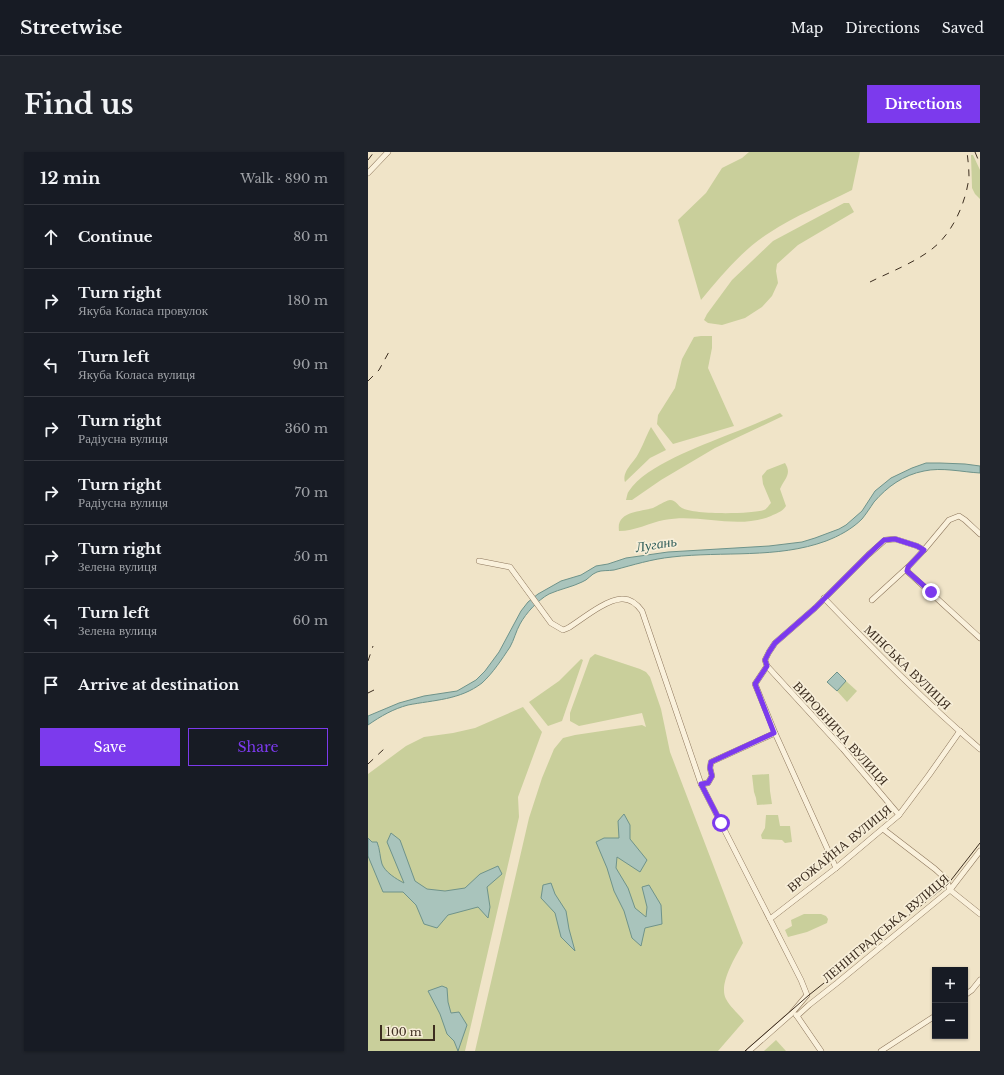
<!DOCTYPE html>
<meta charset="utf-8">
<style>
:root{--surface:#171b24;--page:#20242c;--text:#f1f3f6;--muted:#9ea1a6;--line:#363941;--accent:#7c3aed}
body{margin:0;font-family:"Libre Baskerville",serif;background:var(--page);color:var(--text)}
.controls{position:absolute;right:12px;bottom:12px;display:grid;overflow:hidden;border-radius:0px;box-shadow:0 1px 3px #0004}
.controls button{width:36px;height:36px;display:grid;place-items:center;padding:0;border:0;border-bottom:1px solid var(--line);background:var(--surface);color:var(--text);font:20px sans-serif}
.scale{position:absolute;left:12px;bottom:10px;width:55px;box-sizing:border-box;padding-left:4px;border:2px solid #3d2e20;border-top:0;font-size:11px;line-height:14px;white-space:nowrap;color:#3d2e20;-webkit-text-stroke:3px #f7eed8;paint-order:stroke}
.stop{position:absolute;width:12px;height:12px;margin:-9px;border:3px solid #7c3aed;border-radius:50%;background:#fff}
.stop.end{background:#7c3aed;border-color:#fff;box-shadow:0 1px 4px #0008}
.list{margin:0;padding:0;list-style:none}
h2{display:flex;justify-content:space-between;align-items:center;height:52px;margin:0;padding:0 16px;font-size:17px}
h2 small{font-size:13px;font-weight:400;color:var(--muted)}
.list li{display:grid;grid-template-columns:26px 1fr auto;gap:12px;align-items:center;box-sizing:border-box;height:64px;padding:0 16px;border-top:1px solid var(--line)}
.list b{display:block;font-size:15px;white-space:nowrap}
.list p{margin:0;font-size:13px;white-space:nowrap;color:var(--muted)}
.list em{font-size:13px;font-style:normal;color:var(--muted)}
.actions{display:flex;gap:8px;padding:12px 16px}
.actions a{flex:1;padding:9px 0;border:1px solid var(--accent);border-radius:0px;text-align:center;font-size:14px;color:var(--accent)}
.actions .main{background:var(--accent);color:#fff}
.icon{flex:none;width:22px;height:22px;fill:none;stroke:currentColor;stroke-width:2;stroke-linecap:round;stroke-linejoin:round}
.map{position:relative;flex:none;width:612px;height:899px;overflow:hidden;border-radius:0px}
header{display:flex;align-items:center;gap:24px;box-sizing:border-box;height:56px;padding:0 20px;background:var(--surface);border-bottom:1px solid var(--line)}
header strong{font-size:19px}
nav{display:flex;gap:22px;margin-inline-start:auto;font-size:14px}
.intro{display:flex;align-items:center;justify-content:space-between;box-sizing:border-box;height:96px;padding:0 24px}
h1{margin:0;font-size:28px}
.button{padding:10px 18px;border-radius:0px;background:var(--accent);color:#fff;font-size:14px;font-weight:700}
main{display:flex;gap:24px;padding:0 24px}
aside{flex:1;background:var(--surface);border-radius:0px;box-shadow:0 1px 3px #0004}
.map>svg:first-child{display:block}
</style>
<header>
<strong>Streetwise</strong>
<nav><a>Map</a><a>Directions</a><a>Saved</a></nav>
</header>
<div class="intro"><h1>Find us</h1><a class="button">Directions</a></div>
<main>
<aside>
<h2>12 min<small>Walk · 890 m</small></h2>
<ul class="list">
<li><svg class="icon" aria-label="ahead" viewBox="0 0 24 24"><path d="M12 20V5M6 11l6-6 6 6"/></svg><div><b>Continue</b></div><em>80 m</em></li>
<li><svg class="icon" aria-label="right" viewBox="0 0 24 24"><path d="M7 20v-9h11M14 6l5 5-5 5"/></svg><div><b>Turn right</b><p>Якуба Коласа провулок</p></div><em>180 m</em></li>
<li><svg class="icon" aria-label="left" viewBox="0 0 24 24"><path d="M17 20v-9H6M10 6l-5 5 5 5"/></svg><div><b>Turn left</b><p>Якуба Коласа вулиця</p></div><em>90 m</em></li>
<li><svg class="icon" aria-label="right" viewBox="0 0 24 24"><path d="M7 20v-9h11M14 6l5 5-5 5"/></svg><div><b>Turn right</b><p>Радіусна вулиця</p></div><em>360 m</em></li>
<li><svg class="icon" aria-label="right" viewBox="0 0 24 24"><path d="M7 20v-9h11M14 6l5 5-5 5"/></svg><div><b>Turn right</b><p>Радіусна вулиця</p></div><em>70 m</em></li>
<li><svg class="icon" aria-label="right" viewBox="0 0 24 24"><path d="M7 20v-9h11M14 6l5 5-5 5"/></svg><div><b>Turn right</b><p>Зелена вулиця</p></div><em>50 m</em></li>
<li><svg class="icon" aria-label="left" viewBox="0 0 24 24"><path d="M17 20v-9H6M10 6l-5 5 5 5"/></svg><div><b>Turn left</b><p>Зелена вулиця</p></div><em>60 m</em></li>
<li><svg class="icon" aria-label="arrive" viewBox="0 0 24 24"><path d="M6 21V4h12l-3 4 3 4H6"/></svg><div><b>Arrive at destination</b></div></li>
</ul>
<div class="actions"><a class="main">Save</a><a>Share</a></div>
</aside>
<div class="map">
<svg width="612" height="899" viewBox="0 0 612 899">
<rect width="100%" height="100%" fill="#f0e4c8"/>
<g fill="#c9cf9b">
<path d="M 381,0 L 492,0 L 484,38 C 456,52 427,64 401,81 C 375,97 353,124 333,148 L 310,68 L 338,41 L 354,16 L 374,6 Z"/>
<polygon points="603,3 605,3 612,18 612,47 607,42 604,36"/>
<polygon points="476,51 481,51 486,60 430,93 409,112 408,119 410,131 404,144 394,155 377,166 354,173 340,171 336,168 339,162 364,128 405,89"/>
<polygon points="333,184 344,184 344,196 340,216 366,274 305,292 289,272 290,263 307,236 314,207 326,185"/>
<path d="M 412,261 L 415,264 L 347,296 L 293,328 L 264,348 L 258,348 C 259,345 259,341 261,339 C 278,313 333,294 362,282 C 379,276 396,268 412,261 Z"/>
<path d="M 283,275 L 298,298 L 282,306 L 257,330 C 254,320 264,312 269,304 C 274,296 278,284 283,275 Z"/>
<path d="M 417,311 C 424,322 417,326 412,337 L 418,354 C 414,360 409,361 403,364 C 368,378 332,361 296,368 C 281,371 267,379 251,379 C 248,359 272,360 285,356 C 290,354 296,349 302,348 C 308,348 310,354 314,356 C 326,363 384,362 396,358 C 399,357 401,353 403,351 L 395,332 L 394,324 L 399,318 Z"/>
<path d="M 227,502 L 272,517 L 278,520 L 282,525 L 293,557 L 302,600 L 375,791 C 368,804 350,832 358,847 C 362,855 371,862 376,869 L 350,899 L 107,899 L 161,666 L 174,626 L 186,597 L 195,586 L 207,583 L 274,573 L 278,575 L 274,561 L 211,574 L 202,569 L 202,561 L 222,506 Z"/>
<polygon points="213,507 215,508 194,569 180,574 161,550 191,529"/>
<polygon points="478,529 489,539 479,550 469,539"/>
<polygon points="155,555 174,580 150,645 151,665 97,899 0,899 0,622 38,594 56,585 85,581 107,576"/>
<polygon points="401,622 402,639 404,652 389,653 388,646 386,640 384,623"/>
<polygon points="398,663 410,663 412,674 422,674 424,690 417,691 414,688 394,687 393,683 397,676"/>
<polygon points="436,762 453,762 458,764 460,767 459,771 439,780 420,785 417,778 424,774 423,768"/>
<polygon points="408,888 418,899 396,899"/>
</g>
<g fill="#a9c4bc" stroke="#6f938a">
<path d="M 558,311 L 572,311 L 597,312 L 612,314 L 612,321 C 594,320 574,315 556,319 C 535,323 519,335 506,350 C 502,356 498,362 494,367 C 484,377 471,384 458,389 C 409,407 355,399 304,405 C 284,407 265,413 246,418 C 240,419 234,418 229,420 C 223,422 220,428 214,430 C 204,435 192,437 181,442 C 170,448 158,461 152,472 C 148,479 146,488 142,495 C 134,507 125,521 114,531 C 92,548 66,548 40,553 C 25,557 13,564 0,573 L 0,564 L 31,551 L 56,544 L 89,539 L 108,528 L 117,519 L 131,500 L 153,459 L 160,450 L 170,442 L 193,429 L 213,423 L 228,414 L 240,412 L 258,406 L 300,400 L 401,394 L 434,390 L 447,386 L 471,377 L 478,373 L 494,359 L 507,339 L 523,326 L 544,316 Z"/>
<polygon points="469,520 478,529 469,539 459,530"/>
<polygon points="256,662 262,673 262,687 279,708 272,720 249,705 248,716 260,736 267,756 278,765 279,755 274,735 281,733 293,753 294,772 277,776 273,794 264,786 256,759 246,739 239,716 228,690 236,686 251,686 250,669"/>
<path d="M 23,681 L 32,688 L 47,729 L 59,737 L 77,739 L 97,736 L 112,722 L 130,714 L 134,722 L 119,735 L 122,755 L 120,766 L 110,755 L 80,763 L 69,776 L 56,772 L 48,753 L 35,740 L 15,740 L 0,704 L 0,686 L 4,690 L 9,690 C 12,697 12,706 14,712 C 17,720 28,727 36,731 L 19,690 Z"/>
<polygon points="183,731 187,742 198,759 201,777 207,799 193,785 187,761 173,746 175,733"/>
<polygon points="74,834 79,836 80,850 83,861 91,860 99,873 90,899 86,889 79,882 72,862 60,839"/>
</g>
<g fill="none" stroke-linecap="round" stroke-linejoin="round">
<g stroke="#8d765c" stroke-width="6">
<g id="minor">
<polyline points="0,21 20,0"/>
<polyline points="556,398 540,415 539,419 612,486"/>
<path d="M 111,409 L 142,415 L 183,471 L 195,478 L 200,476 C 213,468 237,448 253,447 C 262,446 269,452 274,459 L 333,632 L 433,828 L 439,843 L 423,862 L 381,899"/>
<path d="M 456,446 C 506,498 557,550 612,597"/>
<polyline points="504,448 540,415"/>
<polyline points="399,514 475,597 531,663"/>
<polyline points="333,632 340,631 344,624 342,616 343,610 407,581"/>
<polyline points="515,677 567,717 578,727 582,738 612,762"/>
<polyline points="468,716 407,581 387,532 399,514 397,508 401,500 407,491 447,456 500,403 517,388 527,387 549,394 556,398 581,368 591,364 597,368 612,382"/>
<polyline points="402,767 468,716 531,663 561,623 592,579"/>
<polyline points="597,843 604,838 612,828"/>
<polyline points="428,863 429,864 453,899"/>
<polyline points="429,864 441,853 469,831 582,738 612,699"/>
<polyline points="513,899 567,864"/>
</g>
</g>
<use href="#minor" stroke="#faf1dc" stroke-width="5"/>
<polyline stroke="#3d2e20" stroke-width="1" points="377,899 441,843 580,732 612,691"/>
<g stroke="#3d2e20" stroke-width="1" stroke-dasharray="7 7" stroke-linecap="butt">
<polyline points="607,0 612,12"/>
<polyline points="0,8 6,0"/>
<path d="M 502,130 C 522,120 546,111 564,97 C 585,81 598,50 601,25 C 601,17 600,8 599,0"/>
<polyline points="0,229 11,218 22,198"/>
<polyline points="0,509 5,494"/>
<polyline points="0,541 6,538"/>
<polyline points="0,612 16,597"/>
</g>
</g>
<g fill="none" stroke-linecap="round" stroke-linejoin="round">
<polyline stroke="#7c3aed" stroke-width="5" points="353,671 333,632 340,631 344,624 342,616 343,610 406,581 387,532 399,514 397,508 401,500 407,491 447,456 500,403 516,388 527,387 549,394 556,398 540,415 539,419 563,440"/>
</g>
<g text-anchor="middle" stroke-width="3.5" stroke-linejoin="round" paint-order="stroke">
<g font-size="13" fill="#3d2e20" stroke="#f7eed8">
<text transform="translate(540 515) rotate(44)" y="5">МІНСЬКА ВУЛИЦЯ</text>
<text transform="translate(473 581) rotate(48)" y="5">ВИРОБНИЧА ВУЛИЦЯ</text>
<text transform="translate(471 696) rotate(-39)" y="5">ВРОЖАЙНА ВУЛИЦЯ</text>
<text transform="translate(517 776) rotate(-40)" y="5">ЛЕНІНГРАДСЬКА ВУЛИЦЯ</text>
</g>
<g font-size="14" font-style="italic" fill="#2f5d5a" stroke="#f7eed8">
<text transform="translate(288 392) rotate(-9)" y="5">Лугань</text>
</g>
</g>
</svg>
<div class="controls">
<button>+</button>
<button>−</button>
</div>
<div class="scale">100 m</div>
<div class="stop" style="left:353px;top:671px"></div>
<div class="stop end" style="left:563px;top:440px"></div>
</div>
</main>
